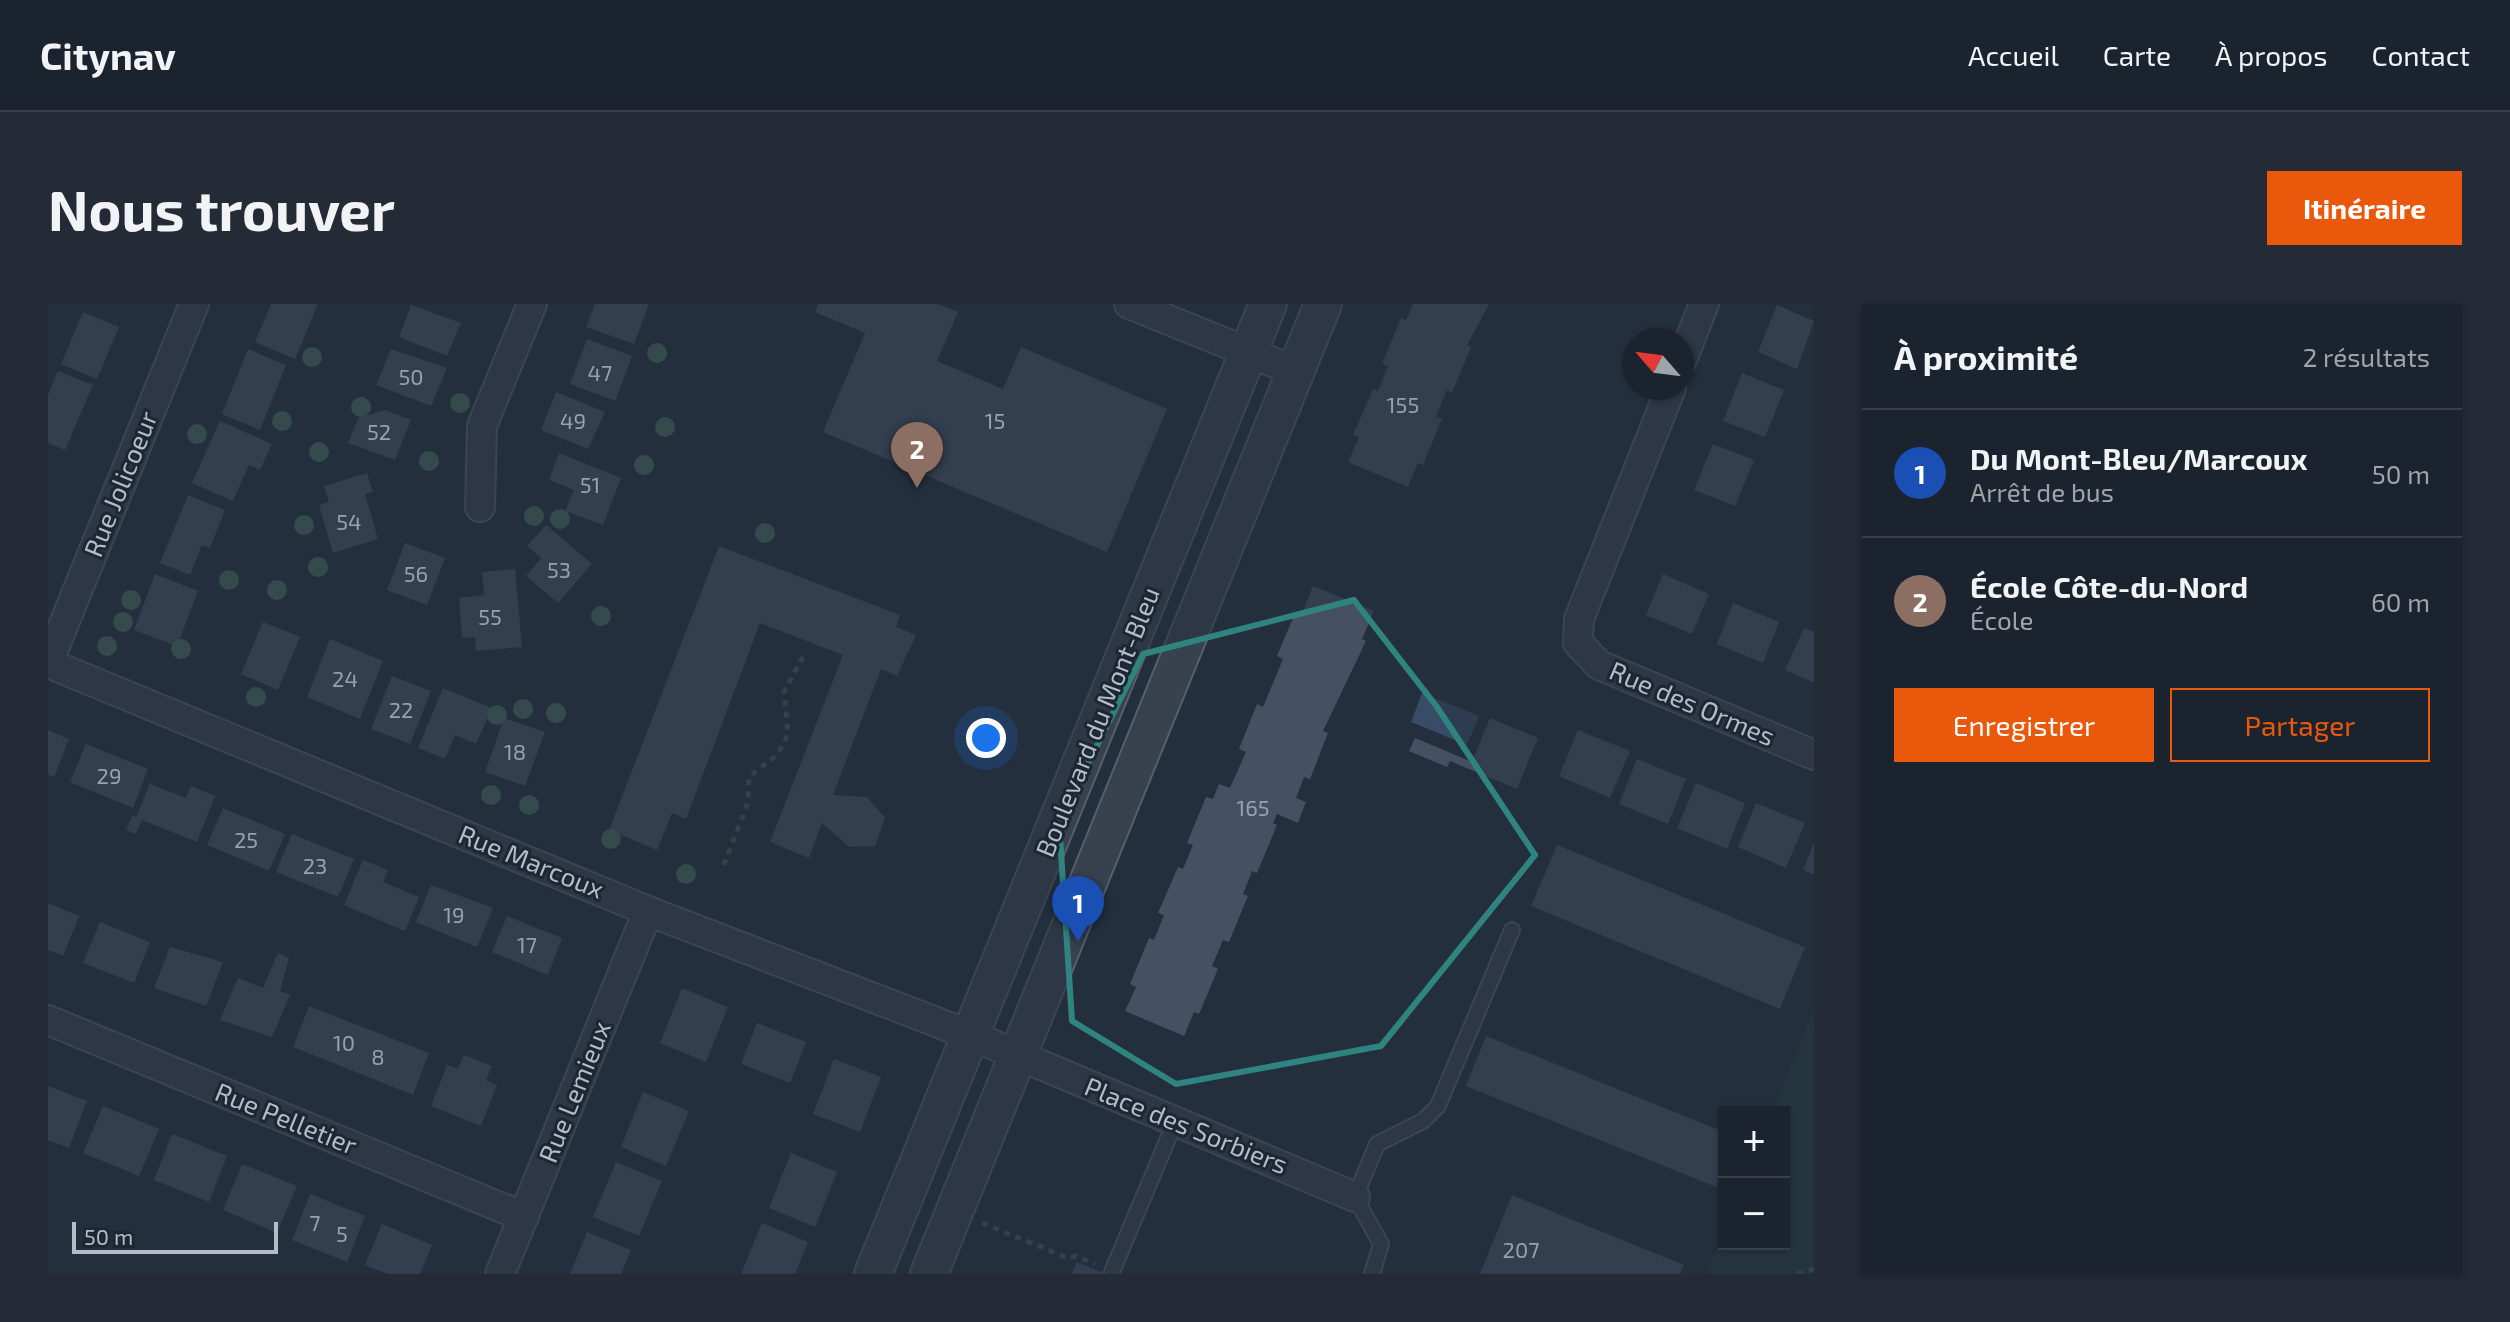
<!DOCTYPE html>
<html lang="fr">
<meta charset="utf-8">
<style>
:root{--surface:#1b232e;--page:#242b36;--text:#f1f3f6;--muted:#a0a4aa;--line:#39404a;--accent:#ea580c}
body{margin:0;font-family:"Exo 2",sans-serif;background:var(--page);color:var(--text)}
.controls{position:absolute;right:24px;bottom:24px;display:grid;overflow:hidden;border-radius:0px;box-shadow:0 2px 6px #0004}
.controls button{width:72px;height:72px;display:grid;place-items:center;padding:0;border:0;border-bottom:2px solid var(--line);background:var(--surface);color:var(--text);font:40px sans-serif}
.compass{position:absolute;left:1574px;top:24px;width:72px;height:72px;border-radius:50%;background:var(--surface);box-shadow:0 2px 6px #0004;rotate:298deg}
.scale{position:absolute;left:24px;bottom:20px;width:206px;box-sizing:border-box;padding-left:8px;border:4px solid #b4bcc9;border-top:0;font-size:22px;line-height:28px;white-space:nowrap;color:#b4bcc9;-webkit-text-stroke:6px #1d2633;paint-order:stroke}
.you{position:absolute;left:938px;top:434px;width:28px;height:28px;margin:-20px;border:6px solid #fff;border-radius:50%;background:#1a73e8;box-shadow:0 0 0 12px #1a73e833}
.badge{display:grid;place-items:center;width:52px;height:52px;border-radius:50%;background:var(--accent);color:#fff;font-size:26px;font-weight:700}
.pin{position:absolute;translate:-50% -66px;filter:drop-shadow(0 2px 4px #0008)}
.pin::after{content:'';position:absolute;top:42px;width:28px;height:24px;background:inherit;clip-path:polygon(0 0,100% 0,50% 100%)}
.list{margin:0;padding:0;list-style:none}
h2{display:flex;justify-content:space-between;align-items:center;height:104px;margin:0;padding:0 32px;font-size:34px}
h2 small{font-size:26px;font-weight:400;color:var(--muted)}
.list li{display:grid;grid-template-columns:52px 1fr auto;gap:24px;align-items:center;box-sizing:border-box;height:128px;padding:0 32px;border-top:2px solid var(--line)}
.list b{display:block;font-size:30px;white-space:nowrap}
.list p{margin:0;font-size:26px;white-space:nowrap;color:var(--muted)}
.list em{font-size:26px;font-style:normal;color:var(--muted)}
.actions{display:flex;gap:16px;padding:24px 32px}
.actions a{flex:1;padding:18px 0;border:2px solid var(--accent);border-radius:0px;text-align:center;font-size:28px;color:var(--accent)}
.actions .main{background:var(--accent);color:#fff}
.map{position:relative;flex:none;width:1766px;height:970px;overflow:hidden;border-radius:0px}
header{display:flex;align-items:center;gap:48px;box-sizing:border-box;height:112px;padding:0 40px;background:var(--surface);border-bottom:2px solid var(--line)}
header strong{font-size:38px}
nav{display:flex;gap:44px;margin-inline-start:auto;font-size:28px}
.intro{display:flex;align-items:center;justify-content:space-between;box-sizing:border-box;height:192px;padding:0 48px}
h1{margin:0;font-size:56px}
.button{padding:20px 36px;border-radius:0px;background:var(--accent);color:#fff;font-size:28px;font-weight:700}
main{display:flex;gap:48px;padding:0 48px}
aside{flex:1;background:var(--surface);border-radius:0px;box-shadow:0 2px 6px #0004}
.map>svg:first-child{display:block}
</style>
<header>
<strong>Citynav</strong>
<nav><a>Accueil</a><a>Carte</a><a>À propos</a><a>Contact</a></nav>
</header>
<div class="intro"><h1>Nous trouver</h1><a class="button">Itinéraire</a></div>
<main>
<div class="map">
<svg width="1766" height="970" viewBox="0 0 1766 970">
<rect width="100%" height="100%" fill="#242f3e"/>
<polygon fill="#263c3f" points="1766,706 1766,970 1659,970 1676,927 1676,940 1736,940 1736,808 1725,808"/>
<polygon fill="#394c67" points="1374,389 1431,412 1419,441 1363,418"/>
<g fill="#455162">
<polygon points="223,0 270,0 247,55 207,38"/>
<polygon points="547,0 601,0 586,40 538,23"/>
<polygon points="770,0 890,0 910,8 889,57 955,85 973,43 1119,105 1059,248 775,128 817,29 767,8"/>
<polygon points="1365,0 1441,0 1419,41 1423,43 1404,89 1399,86 1388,113 1394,115 1375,161 1370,159 1360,183 1300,158 1311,133 1305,131 1325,85 1330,87 1340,62 1334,60 1353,14 1358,16"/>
<polygon points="363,1 413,19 399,52 351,33"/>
<polygon points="1729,1 1766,17 1749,65 1710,48"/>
<polygon points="35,8 71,23 49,75 13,60"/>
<polygon points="539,35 584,52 567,97 522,80"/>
<polygon points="200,45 238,61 212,126 174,110"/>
<polygon points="343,45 399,64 383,102 328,81"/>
<polygon points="10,67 45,81 17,146 0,139 0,91"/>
<polygon points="1694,69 1736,86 1717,133 1675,117"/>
<polygon points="508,88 557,108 540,145 493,126"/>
<polygon points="337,106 363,116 347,156 300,139 310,114"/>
<polygon points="172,117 224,140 212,166 201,161 185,197 144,179"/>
<polygon points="1665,140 1706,156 1687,202 1646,186"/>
<polygon points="511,149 573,174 555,221 517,207 526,186 501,176"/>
<polygon points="319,169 325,188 317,190 330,235 285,249 271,201 281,198 276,182"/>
<polygon points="140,191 177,206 162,244 154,241 142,271 112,259"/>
<polygon points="498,221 544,260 510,299 478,272 493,254 479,242"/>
<polygon points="357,239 397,254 379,301 339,286"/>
<polygon points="671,242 852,311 848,323 868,331 849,372 833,365 785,491 819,493 837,514 827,542 801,543 774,519 761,554 722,538 795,351 712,319 638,515 624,509 609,546 561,526"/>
<polygon points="467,265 474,343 428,347 427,333 414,334 411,294 436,291 434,268"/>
<polygon points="107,270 150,287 129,342 86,326"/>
<polygon points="1615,270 1661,290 1644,330 1598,311"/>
<polygon points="1265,282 1326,307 1314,335 1318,337 1275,427 1280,429 1262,475 1256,473 1248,494 1258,498 1250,519 1229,510 1225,519 1229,521 1209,569 1204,567 1195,590 1200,592 1181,638 1175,636 1164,662 1170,665 1151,710 1146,708 1136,732 1077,707 1088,683 1082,680 1101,634 1106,636 1116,611 1110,609 1130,563 1135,565 1145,541 1139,539 1158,493 1165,495 1171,480 1182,484 1198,448 1191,445 1209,400 1215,403 1235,355 1229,352 1248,307 1254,309"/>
<polygon points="1685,299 1731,318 1715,359 1669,340"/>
<polygon points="215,318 252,333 230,386 193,370"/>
<polygon points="1756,324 1766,328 1766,379 1737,366"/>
<polygon points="282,335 335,357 312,415 259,393"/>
<polygon points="344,372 383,387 362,440 323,425"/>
<polygon points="395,384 444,404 428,440 407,431 397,455 370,444"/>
<polygon points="456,414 497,428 477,482 437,468"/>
<polygon points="1442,414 1490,434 1469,485 1402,457 1399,463 1361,447 1367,434 1424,458"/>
<polygon points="0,426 21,435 6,473 0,471"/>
<polygon points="1530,426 1582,447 1562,494 1511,472"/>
<polygon points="38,440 100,465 85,504 22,478"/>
<polygon points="1589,455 1638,475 1620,520 1571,500"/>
<polygon points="1648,479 1697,499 1679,545 1629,524"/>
<polygon points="102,480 138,494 143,482 167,492 149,538 94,516 88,530 78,526 84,512 88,513"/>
<polygon points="1708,499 1757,519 1738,564 1690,543"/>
<polygon points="175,504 237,530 221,567 159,541"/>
<polygon points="244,530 306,555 290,593 228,568"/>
<polygon points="1766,539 1766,571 1755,566"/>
<polygon points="1509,541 1757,643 1732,705 1483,602"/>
<polygon points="315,556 340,566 335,578 371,593 357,627 296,601"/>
<polygon points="383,581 445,604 429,643 368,618"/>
<polygon points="0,599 31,612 15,652 0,646"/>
<polygon points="459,612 514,634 500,671 444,648"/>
<polygon points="52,618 102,638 86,679 35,659"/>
<polygon points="122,643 175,658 158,702 106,684"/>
<polygon points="230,649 241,654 232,687 242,691 224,733 172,716 190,674 215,684"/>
<polygon points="634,684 680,703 658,758 612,739"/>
<polygon points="261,702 381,749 365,791 245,743"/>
<polygon points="709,719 758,738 742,779 693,760"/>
<polygon points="1438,732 1676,828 1676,864 1668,883 1418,782"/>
<polygon points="416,751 444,762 438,776 449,781 433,822 383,802 399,761 410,765"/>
<polygon points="786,755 833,773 812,828 765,810"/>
<polygon points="0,782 39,797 21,844 0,836"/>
<polygon points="595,788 641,807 618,862 573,843"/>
<polygon points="55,802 111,825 91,872 35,849"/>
<polygon points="124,830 179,852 161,898 106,876"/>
<polygon points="743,849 789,868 767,923 721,904"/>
<polygon points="568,858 614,877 591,932 545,913"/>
<polygon points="194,860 249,882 229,929 175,906"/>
<polygon points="262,890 317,912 299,958 244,936"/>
<polygon points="1464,891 1636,961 1632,970 1432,970"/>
<polygon points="714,919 760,938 747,970 693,970"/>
<polygon points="334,920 384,941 372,970 340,970 317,961"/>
<polygon points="539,928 583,946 573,970 522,970"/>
<polygon points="1029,958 1058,970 1024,970"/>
</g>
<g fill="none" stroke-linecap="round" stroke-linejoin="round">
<g stroke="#565f6c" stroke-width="18">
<g id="service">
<polyline points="1064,968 1127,818"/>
<polyline points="1324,970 1333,940 1307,893 1329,840 1375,817 1390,802 1464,626"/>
</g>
</g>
<g stroke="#565f6c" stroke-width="32">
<g id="minor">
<polyline points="1081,0 1247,67"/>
<polyline points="1634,56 1656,0"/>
<polyline points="1623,84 1531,315 1530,339 1551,361 1766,451"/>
<polyline points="432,203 434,122 484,0"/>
<polyline points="0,359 600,607 922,731 1307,893"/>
<polyline points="0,359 146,0"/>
<polyline points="0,716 476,913"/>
<polyline points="452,970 600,607"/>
</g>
</g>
<g stroke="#565f6c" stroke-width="40">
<g id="tertiary">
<polyline points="825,970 1220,0"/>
<polyline points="881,970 1275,0"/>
</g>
</g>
<g stroke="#44595c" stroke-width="5" stroke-dasharray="6 6" stroke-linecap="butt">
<polyline points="676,561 700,498 701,473 729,451 740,430 736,388 758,347"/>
<polyline points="934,919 1020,954 1028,952 1047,960"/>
<polyline points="1749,970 1766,965"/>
</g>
<use href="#service" stroke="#38414e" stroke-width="14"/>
<use href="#minor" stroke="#38414e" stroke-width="28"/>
<use href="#tertiary" stroke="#38414e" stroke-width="36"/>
</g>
<g fill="#4b6a5d">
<circle cx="609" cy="49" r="10"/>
<circle cx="264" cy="53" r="10"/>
<circle cx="412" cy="99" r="10"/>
<circle cx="313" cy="103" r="10"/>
<circle cx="234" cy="117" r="10"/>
<circle cx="617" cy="123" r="10"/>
<circle cx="149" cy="130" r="10"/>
<circle cx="271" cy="148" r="10"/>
<circle cx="381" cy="157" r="10"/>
<circle cx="596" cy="161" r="10"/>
<circle cx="486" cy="212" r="10"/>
<circle cx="512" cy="215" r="10"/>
<circle cx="256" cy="221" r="10"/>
<circle cx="717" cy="229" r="10"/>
<circle cx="270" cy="263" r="10"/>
<circle cx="181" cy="276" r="10"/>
<circle cx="229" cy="286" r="10"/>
<circle cx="83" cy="296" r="10"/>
<circle cx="553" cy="312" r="10"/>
<circle cx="75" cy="318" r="10"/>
<circle cx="59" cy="342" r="10"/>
<circle cx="133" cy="345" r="10"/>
<circle cx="208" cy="393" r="10"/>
<circle cx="475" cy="405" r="10"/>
<circle cx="508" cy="409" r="10"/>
<circle cx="449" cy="411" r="10"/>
<circle cx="443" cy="491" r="10"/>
<circle cx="481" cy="501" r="10"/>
<circle cx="563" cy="535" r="10"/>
<circle cx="638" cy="570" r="10"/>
</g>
<path d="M0 0H1766V970H0ZM 1306,296 L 1389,403 L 1487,551 L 1333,742 L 1128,780 L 1024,717 L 1011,517 L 1095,350 Z" fill="#242f3e" fill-opacity=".55" fill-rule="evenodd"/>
<path fill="none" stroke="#308480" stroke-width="6" stroke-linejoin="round" d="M 1306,296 L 1389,403 L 1487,551 L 1333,742 L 1128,780 L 1024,717 L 1011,517 L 1095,350 Z"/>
<g text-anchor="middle" stroke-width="6" stroke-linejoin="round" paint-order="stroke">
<g font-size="22" fill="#98a1af">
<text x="552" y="77">47</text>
<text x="363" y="81">50</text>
<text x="1355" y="109">155</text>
<text x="525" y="125">49</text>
<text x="947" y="125">15</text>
<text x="331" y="136">52</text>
<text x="542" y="189">51</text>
<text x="301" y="226">54</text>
<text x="511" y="274">53</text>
<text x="368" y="278">56</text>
<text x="442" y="321">55</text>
<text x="297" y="383">24</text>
<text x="353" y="414">22</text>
<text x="467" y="456">18</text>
<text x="61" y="480">29</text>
<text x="1205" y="512">165</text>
<text x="198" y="544">25</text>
<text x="267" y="570">23</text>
<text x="406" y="619">19</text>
<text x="479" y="649">17</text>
<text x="296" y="747">10</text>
<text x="330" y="761">8</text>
<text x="267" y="927">7</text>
<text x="294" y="938">5</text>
<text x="1473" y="954">207</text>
</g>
<g font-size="26" fill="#b4bcc9" stroke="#1d2633">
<text transform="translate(73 180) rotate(-68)" y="9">Rue Jolicoeur</text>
<text transform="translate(1644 400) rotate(23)" y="9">Rue des Ormes</text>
<text transform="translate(1050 418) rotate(-68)" y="9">Boulevard du Mont-Bleu</text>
<text transform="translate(483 558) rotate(22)" y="9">Rue Marcoux</text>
<text transform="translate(527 788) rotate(-68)" y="9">Rue Lemieux</text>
<text transform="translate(238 815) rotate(22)" y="9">Rue Pelletier</text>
<text transform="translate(1138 822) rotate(22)" y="9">Place des Sorbiers</text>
</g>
</g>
</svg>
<div class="controls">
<button>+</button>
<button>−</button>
</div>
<svg class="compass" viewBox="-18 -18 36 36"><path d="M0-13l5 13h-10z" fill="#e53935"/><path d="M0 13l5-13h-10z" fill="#a0a4aa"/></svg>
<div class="scale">50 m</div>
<div class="you"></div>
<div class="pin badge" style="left:1030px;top:638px;background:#1a4fb4">1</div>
<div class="pin badge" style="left:869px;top:184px;background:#8d6e63">2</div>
</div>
<aside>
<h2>À proximité<small>2 résultats</small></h2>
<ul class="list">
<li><span class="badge" style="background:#1a4fb4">1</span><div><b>Du Mont-Bleu/Marcoux</b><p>Arrêt de bus</p></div><em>50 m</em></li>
<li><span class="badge" style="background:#8d6e63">2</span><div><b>École Côte-du-Nord</b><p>École</p></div><em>60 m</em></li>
</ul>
<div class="actions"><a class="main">Enregistrer</a><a>Partager</a></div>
</aside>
</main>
